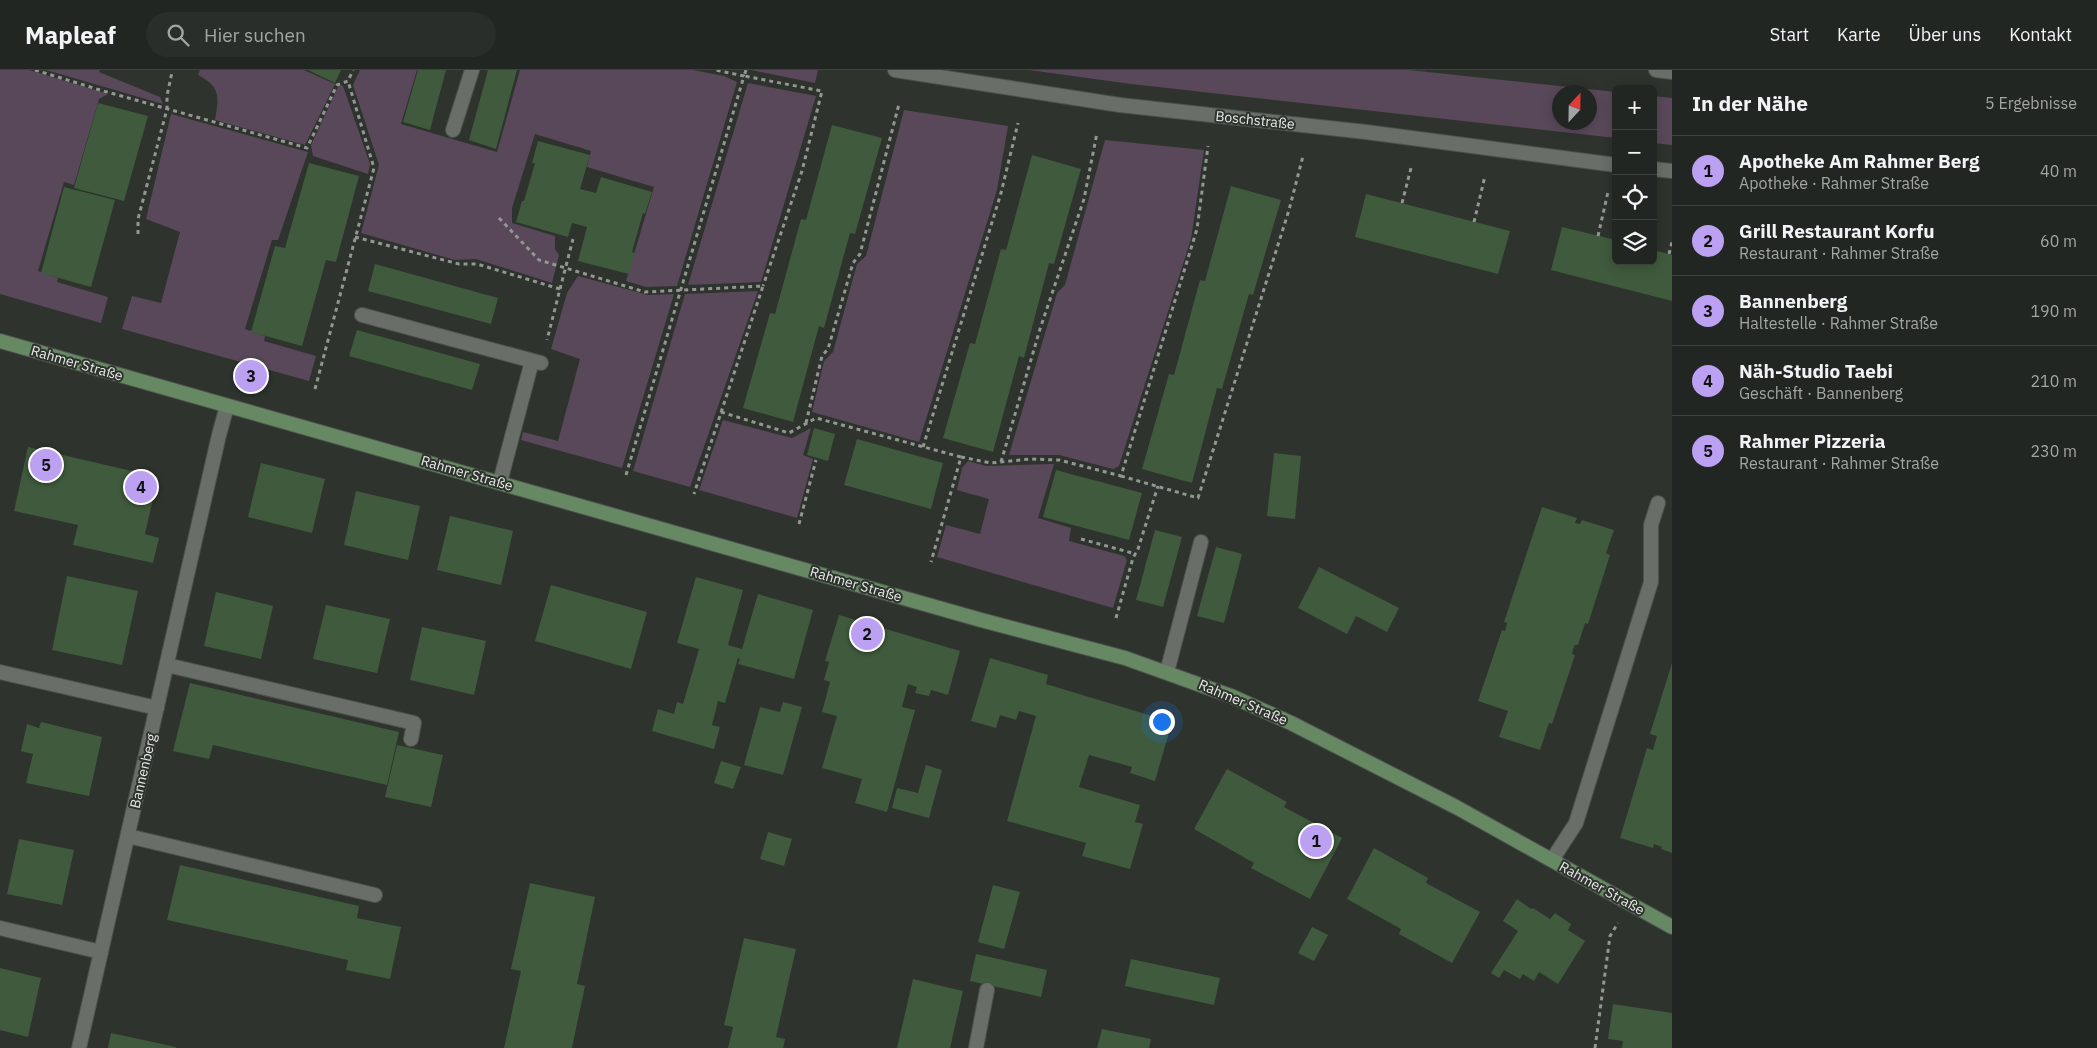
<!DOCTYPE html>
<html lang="de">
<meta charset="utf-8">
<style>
:root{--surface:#222622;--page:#2a2e2a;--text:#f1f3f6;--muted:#a2a5a5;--line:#3f4340;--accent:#bca0f2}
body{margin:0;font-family:"IBM Plex Sans",sans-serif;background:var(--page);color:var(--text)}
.controls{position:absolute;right:15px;top:15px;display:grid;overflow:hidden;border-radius:8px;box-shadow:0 2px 12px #0003}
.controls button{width:45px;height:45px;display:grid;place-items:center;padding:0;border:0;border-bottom:1px solid var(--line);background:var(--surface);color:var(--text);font:25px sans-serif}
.compass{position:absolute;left:1552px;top:15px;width:45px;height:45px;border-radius:50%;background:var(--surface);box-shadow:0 2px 12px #0003;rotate:22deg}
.you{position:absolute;left:1161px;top:651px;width:18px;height:18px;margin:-12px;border:4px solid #fff;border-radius:50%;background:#1a73e8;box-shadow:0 0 0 8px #1a73e833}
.badge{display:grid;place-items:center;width:32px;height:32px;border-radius:50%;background:var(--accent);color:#111;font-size:16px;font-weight:700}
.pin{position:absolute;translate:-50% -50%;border:2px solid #fff;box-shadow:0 1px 5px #0006}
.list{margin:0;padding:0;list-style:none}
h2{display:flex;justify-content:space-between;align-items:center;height:65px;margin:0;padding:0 20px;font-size:21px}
h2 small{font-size:16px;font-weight:400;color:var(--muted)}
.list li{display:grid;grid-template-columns:32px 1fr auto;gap:15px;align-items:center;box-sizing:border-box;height:70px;padding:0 20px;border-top:1px solid var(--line)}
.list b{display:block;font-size:19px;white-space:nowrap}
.list p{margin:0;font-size:16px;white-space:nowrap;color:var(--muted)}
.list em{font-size:16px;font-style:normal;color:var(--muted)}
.icon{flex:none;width:28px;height:28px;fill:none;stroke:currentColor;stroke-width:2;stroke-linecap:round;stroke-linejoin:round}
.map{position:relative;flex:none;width:1672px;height:978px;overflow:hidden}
header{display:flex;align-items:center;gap:30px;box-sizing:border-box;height:70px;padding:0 25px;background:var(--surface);border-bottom:1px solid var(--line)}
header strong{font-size:24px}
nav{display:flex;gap:28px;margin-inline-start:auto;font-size:18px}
.search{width:350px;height:45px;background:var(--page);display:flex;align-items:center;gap:12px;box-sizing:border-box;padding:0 18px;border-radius:28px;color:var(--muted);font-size:19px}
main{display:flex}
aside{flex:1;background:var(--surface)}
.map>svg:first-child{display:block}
</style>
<header>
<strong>Mapleaf</strong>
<div class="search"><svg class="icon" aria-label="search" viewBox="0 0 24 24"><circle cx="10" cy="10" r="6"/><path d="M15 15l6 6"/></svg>Hier suchen</div>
<nav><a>Start</a><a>Karte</a><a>Über uns</a><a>Kontakt</a></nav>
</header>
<main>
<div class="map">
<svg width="1672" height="978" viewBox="0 0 1672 978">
<rect width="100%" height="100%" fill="#2e332d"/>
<g fill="#594859" fill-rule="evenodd">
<polygon points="0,0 29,0 108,24 99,29 74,115 64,112 38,201 58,208 57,212 108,227 101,253 0,224"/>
<polygon points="46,0 100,0 99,2 160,27 163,34"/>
<path d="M 200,0 L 304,0 L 335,14 L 305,75 L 215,50 C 219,27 221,17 198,5 Z"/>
<polygon points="360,0 417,0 401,54 497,82 520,0 693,0 724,6 737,12 677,216 646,217 626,211 654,117 587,97 591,81 535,64 512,138 512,153 555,166 555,179 559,185 552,213 476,189 455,190 361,163 379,95 353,15"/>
<polygon points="751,0 818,0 815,13"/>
<path d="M 1029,0 L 1409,0 L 1616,22 L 1616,68 L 1131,14 ZM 1560,22 L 1590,22 L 1590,52 L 1560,52 Z"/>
<polygon points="748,13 816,26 761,212 688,215"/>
<polygon points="339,15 343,16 370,94 368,104 313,86 311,75"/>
<polygon points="1653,26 1672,28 1672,75 1653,73"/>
<polygon points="904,40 1008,56 997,120 919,372 812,342 824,291 833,282 857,194 866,186"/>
<polygon points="171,44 308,82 278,170 272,170 245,259 265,266 264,271 316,286 309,311 122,259 132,226 161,233 180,162 146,149"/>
<polygon points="1105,70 1204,80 1191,169 1119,396 1113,399 1059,385 1009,385 1057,223 1065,215"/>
<polygon points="578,206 648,225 674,224 622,398 521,370 523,362 558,371 580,289 551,279 567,223"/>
<polygon points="758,221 690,417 633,401 685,224"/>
<polygon points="723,350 792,368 811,358 803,385 813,389 797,448 699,420"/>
<polygon points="968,391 986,396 1054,394 1038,448 1071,458 1069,471 1124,486 1127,490 1113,538 937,487 946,455 980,464 989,429 957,420 962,398"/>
</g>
<g fill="#3f5a3c">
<polygon points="308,0 341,0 335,13"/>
<polygon points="418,0 446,0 430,60 403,52"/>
<polygon points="488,0 517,0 496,79 469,70"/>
<polygon points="98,33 148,46 124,131 74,118"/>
<polygon points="832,55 882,68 855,164 850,163 824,258 819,256 793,352 743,338 770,243 775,244 801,149 806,150"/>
<polygon points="538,71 590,85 580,119 596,123 601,107 652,122 645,144 643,143 632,182 635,183 629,204 578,191 587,157 572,153 568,167 516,152 522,131 524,131 535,93 532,93"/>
<polygon points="1032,85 1081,99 1054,194 1049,193 1024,288 1019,286 993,382 943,368 970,273 975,274 1001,179 1006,180"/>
<polygon points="309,93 359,106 336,192 326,190 302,276 251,262 275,176 285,178"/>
<polygon points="1231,116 1281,130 1253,225 1249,224 1222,319 1217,318 1192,413 1142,399 1169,304 1174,305 1200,210 1205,211"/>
<polygon points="64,117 115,130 91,217 41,203"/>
<polygon points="1366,124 1510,161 1498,204 1355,167"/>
<polygon points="1562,157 1616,170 1616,191 1653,191 1653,180 1672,185 1672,231 1551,200"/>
<polygon points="375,194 498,228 491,254 368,221"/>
<polygon points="357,260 480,294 472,320 349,286"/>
<polygon points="814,358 835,364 828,391 807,385"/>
<polygon points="857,369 943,393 931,439 844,415"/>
<polygon points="28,377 158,407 145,464 159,468 153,493 73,475 78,455 14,441"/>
<polygon points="1274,383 1301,386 1295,449 1267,446"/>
<polygon points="261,393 325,409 312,463 248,447"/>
<polygon points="1056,400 1142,423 1129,470 1043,447"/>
<polygon points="356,421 420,436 408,490 344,475"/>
<polygon points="1542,437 1577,448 1575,453 1580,454 1582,450 1614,460 1606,483 1610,485 1588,554 1585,553 1578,575 1575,575 1573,579 1572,584 1575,585 1552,654 1549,653 1540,680 1499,667 1508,641 1478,631 1502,560 1505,561 1507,553 1504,552"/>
<polygon points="450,446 513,461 501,515 437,500"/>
<polygon points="1155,460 1182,467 1163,537 1136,530"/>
<polygon points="1216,477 1242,484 1224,553 1197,546"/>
<polygon points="1319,497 1399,538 1387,562 1356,546 1347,564 1298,538"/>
<polygon points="67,506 138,521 122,595 52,580"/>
<polygon points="696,507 743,520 728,575 742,579 758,524 813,540 794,609 738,594 740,589 738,588 725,633 718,631 712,655 720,657 714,679 652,661 658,639 674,644 677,632 683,634 699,579 677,573"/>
<polygon points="551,515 647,542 631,599 535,571"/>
<polygon points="216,522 273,536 261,589 204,576"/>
<polygon points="326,535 390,549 377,603 313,589"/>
<polygon points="839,545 960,581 948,625 931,620 929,626 915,623 917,617 908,614 902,637 915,640 887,742 855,733 862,709 822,698 837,646 822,642 830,612 824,610 829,592 825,591"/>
<polygon points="422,557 486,571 474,625 410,610"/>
<polygon points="990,588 1048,605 1046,614 1172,652 1155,711 1130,703 1132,697 1089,685 1079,717 1140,735 1135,752 1143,754 1130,799 1082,786 1086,773 1007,751 1036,646 1019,641 1016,650 1000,645 996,658 971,651"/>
<polygon points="1672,593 1672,783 1661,779 1662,777 1654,774 1653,778 1620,768 1647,678 1653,680 1657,666 1650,664"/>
<polygon points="190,613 399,662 387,715 213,675 209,689 173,681"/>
<polygon points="783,632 802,637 783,705 744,695 760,637 780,642"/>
<polygon points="41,652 102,667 89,726 26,713 33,684 21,681 27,654 39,658"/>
<polygon points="397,675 443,685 431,737 385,727"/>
<polygon points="721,691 741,697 733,719 714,713"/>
<polygon points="926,695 942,700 929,748 892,738 897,718 918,723"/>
<polygon points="1227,699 1287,732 1284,737 1342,768 1310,829 1251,798 1254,793 1194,759"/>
<polygon points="768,762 792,769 784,796 760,789"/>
<polygon points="19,769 74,780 62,835 7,824"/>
<polygon points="1374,778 1428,808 1426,813 1480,842 1452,893 1399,864 1401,859 1347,829"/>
<polygon points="180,795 359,836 357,848 401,857 390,909 346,900 348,890 167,850"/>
<polygon points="530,813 595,827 577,914 585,916 572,978 504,978 521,901 511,899"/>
<polygon points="993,815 1020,822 1004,879 978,872"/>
<polygon points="1517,829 1531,839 1533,838 1550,849 1555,843 1571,854 1568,860 1585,871 1558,914 1539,902 1534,911 1523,904 1520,909 1504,900 1499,908 1491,903 1518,861 1503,851"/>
<polygon points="1312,857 1328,865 1314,891 1298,883"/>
<polygon points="744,868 796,879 776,967 785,969 783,978 728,978 733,957 724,955"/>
<polygon points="976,884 1047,900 1041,927 970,911"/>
<polygon points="1131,889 1220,908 1214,935 1125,916"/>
<polygon points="0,898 41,908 28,967 0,960"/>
<polygon points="913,909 963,921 950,978 897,978"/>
<polygon points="1613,934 1672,943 1672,978 1622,978 1623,971 1608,969"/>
<polygon points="1102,959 1151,969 1149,978 1097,978"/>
<polygon points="111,963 176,977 176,978 108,978"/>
</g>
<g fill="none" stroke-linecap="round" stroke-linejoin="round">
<g stroke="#4c514c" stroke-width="16">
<g id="service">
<polyline points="453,60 472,0"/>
<polyline points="362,245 541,293"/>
<polyline points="500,412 532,291"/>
<polyline points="167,595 414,653 411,669"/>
<polyline points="0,602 157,638"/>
<polyline points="1167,602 1201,472"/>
<polyline points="128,766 375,825"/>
<polyline points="1552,790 1576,753 1651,512 1651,455 1658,433"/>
<polyline points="0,858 101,882"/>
<polyline points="976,978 987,920"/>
</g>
</g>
<g stroke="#4c514c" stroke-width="16">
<g id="minor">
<polyline points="895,0 1120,35 1366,62 1616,95"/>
<polyline points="1656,0 1672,2"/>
<polyline points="1653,99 1672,101"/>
<polyline points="79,978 219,365 227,336"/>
</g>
</g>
<g stroke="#4c514c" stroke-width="16">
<polyline id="secondary" points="0,271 981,550 1125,588 1231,626 1291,653 1456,737 1672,857"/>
</g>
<g stroke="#939793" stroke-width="3" stroke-dasharray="4 4" stroke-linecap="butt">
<polyline points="35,0 100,20 307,78 337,15 348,11 353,0"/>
<polyline points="746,0 744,6 822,21 802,101 763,216"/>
<polyline points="1402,133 1411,98"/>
<polyline points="499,148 539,190 645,222 763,216 694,424"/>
<polyline points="1474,152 1485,106"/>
<polyline points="138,164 138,149 167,39 167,26 172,2"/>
<polyline points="1598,166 1608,122"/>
<polyline points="355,167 459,194 477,194 560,219 547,270"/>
<polyline points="1669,184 1672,172"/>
<polyline points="560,219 573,169"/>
<polyline points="315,319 374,98 348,11"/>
<polyline points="721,342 789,363 816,348 961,387 931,492"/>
<polyline points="806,353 822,286 828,279 853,193 860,184 899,34"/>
<polyline points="923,377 1001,123 1018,53"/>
<polyline points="961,387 991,393 1030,389 1059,390 1121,406 1197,159 1208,76"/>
<polyline points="1001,392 1040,259 1084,129 1097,63"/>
<polyline points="626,405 744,6 715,0"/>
<polyline points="1121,406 1198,428 1289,140 1303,86"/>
<polyline points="799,454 816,390"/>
<polyline points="1081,469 1136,484"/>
<polyline points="1116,548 1133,488 1138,479 1158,416"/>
<polyline points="1595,978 1610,866 1618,853"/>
</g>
<use href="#service" stroke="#696f68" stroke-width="14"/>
<use href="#minor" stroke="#696f68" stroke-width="14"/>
<use href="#secondary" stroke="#668863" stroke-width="14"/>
</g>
<g text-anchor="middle" stroke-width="4" stroke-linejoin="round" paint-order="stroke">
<g font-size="14" fill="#e7eae7" stroke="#2e332d">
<text transform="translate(1255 50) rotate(6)" y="5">Boschstraße</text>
<text transform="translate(77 293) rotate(16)" y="5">Rahmer Straße</text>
<text transform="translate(467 403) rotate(16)" y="5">Rahmer Straße</text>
<text transform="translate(856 514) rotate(16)" y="5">Rahmer Straße</text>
<text transform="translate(1243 632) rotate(23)" y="5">Rahmer Straße</text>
<text transform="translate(143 701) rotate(-77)" y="5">Bannenberg</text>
<text transform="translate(1602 818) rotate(29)" y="5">Rahmer Straße</text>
</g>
</g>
</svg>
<div class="controls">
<button>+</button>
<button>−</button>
<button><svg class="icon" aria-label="locate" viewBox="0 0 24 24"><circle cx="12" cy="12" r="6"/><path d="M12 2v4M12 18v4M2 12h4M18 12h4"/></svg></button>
<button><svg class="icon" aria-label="layers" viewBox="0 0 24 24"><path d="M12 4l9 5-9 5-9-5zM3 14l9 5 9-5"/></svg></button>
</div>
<svg class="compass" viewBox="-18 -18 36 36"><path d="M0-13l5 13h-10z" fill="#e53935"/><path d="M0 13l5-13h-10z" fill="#a2a5a5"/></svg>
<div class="you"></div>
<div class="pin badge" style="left:1316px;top:771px">1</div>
<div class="pin badge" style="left:867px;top:564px">2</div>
<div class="pin badge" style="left:251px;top:306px">3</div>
<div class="pin badge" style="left:141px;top:417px">4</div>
<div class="pin badge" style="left:46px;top:395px">5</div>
</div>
<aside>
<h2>In der Nähe<small>5 Ergebnisse</small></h2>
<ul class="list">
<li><span class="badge">1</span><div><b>Apotheke Am Rahmer Berg</b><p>Apotheke · Rahmer Straße</p></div><em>40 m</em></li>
<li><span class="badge">2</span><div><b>Grill Restaurant Korfu</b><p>Restaurant · Rahmer Straße</p></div><em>60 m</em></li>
<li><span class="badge">3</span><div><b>Bannenberg</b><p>Haltestelle · Rahmer Straße</p></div><em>190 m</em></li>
<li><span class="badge">4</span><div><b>Näh-Studio Taebi</b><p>Geschäft · Bannenberg</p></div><em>210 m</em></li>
<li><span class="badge">5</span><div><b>Rahmer Pizzeria</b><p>Restaurant · Rahmer Straße</p></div><em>230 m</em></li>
</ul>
</aside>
</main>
